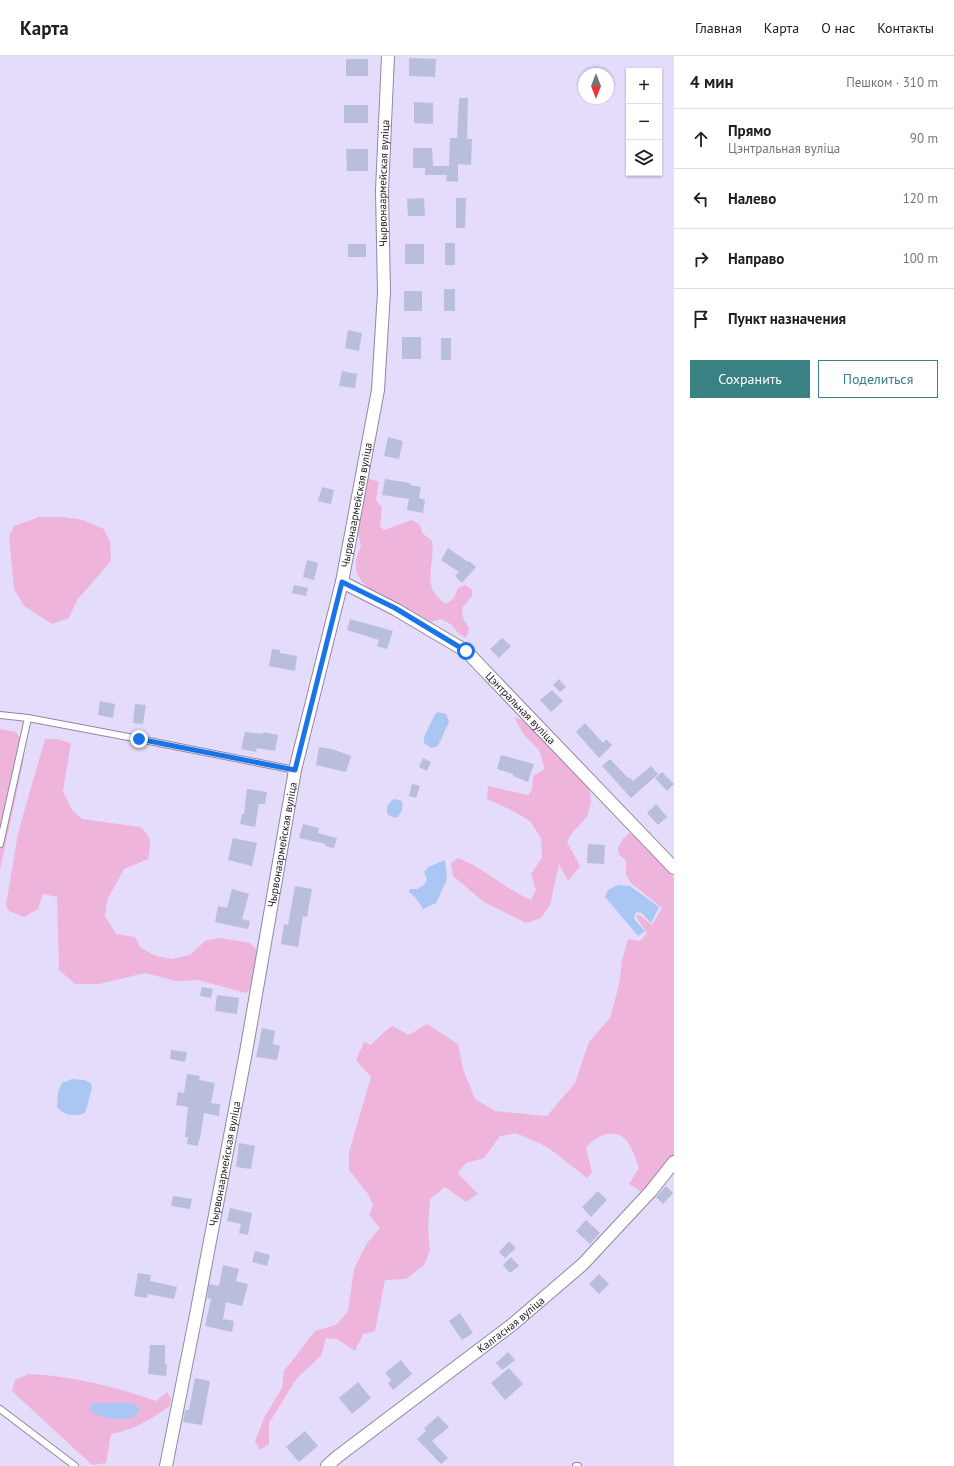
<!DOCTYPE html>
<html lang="ru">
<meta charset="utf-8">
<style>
:root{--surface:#fff;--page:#f2f2f2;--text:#202124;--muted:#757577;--line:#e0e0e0;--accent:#398183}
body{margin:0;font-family:"PT Sans",sans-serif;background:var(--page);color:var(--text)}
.controls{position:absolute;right:12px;top:12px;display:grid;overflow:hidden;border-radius:0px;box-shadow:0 1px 3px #0004}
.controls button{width:36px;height:36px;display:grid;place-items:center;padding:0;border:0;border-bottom:1px solid var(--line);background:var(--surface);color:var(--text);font:20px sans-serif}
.compass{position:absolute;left:578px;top:12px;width:36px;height:36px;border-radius:50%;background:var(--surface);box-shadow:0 1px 3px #0004;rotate:180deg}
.stop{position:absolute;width:12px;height:12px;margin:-9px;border:3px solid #1a73e8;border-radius:50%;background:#fff}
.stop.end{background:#1a73e8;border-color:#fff;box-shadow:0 1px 4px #0008}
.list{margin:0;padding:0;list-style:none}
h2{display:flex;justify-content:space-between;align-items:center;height:52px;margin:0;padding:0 16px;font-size:17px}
h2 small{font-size:13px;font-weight:400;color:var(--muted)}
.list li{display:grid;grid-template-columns:26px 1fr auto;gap:12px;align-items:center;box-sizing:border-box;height:60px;padding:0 16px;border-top:1px solid var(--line)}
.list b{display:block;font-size:15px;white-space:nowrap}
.list p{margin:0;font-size:13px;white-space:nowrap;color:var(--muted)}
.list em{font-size:13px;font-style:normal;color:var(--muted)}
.actions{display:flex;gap:8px;padding:12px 16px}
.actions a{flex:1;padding:9px 0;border:1px solid var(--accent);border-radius:0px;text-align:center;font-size:14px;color:var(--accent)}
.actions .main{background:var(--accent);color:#fff}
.icon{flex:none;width:22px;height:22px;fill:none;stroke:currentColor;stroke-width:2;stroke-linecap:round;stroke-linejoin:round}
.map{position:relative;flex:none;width:674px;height:1410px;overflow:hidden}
header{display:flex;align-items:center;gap:24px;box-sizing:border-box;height:56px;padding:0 20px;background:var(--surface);border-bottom:1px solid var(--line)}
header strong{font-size:19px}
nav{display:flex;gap:22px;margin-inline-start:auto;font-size:14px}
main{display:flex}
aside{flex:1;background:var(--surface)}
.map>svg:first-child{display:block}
</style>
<header>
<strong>Карта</strong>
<nav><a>Главная</a><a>Карта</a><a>О нас</a><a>Контакты</a></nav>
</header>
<main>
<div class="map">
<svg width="674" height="1410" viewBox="0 0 674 1410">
<rect width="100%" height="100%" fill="#e4dcfa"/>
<g fill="#efb4dc">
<path d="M 368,422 L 379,426 L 376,444 L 382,452 L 380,470 L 384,474 L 412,464 L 420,469 L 422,477 L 432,485 C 436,510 419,530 446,548 L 454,542 L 458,532 L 465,529 L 472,534 L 472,540 L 462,552 L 463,562 L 469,573 L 466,582 L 459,578 L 452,569 L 441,563 L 430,566 L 369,533 L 361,525 L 356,515 L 356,504 L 361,489 L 358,477 L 364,424 Z"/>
<polygon points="39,461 64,461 83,464 104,473 110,486 111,505 77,544 69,562 52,568 24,550 14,533 9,481 14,470"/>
<path d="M 514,661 L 524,665 L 589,731 L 591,746 L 587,761 L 572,777 L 567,786 L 580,810 L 568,825 L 559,808 L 550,849 L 541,862 L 526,867 L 484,846 L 453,820 L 451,807 L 458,802 C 483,811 505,833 531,844 L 536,834 L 531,818 L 542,802 L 541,782 L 530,765 L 513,755 L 487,743 L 488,730 L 528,739 L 532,734 L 533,720 L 545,713 L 539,694 L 524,679 Z"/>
<polygon points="0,673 16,676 25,689 23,707 0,814"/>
<path d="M 45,683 L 56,683 L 71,687 L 63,735 L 72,754 L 82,763 L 140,771 C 153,782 151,788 148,803 L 124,813 L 107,844 L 105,860 L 116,878 L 135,881 L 141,892 L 156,900 L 172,903 L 190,899 L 205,885 L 219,882 L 250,887 L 259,896 L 254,930 L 246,937 L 198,924 L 176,925 L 145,917 L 99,928 L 75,928 L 59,914 L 57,841 L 43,838 L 38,853 L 24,861 L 9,855 L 6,849 L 18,777 Z"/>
<path d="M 629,777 L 641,784 L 674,822 L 674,1099 L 643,1137 L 629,1128 L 639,1112 C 636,1104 631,1087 623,1081 C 610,1073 594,1081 586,1092 L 592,1117 L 587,1122 L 550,1093 L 541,1088 L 516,1077 L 500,1080 L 484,1102 L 466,1107 L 458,1117 L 478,1138 L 466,1146 L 445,1131 L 430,1143 L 428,1174 L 430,1194 L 424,1209 L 406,1223 L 385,1224 L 375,1275 L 363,1278 L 355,1295 L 337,1283 L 326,1282 L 321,1300 L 297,1322 L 269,1367 L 269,1388 L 260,1394 L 255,1385 L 265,1360 L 282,1332 L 284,1315 L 315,1275 L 336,1269 L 348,1255 L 354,1213 L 367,1187 L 380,1172 L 369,1159 L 373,1149 L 368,1138 L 349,1114 L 349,1096 L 371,1021 L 356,1004 L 364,986 L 371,989 L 384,976 L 392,970 L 409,979 L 427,968 L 458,988 L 463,1013 L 475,1043 L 495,1055 L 547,1060 L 575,1027 L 589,986 L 610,962 L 619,929 L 622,904 L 628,883 L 640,885 L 647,877 L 637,862 L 637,858 L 641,860 L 652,869 L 662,852 L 631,827 L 626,819 L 626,804 L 619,799 L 618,792 L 623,783 Z"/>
<path d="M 28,1318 C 72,1320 114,1330 156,1345 L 167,1336 L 171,1342 L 170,1350 C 149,1364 136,1373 111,1378 L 106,1407 L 92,1409 L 12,1335 L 15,1324 Z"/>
</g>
<g fill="#aac7f3">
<polygon points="438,656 446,658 449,666 438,690 431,692 424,687 424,681 435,658"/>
<path d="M 394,743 L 402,745 C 403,753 402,757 396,762 L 388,759 C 385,752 388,747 394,743 Z"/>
<polygon points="445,804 447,823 436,847 423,853 415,841 409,836 410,833 417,833 424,829 427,823 424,816 428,811"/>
<polygon points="618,829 630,830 659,851 651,867 642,857 636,856 634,863 645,875 638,880 605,841 608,834"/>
<path d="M 72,1023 L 84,1024 L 91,1027 L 92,1032 L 85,1057 C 74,1061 65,1060 57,1051 L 58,1036 L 62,1027 Z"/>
<path d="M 100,1347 L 132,1347 L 140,1352 C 139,1355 137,1359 135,1360 C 122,1367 102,1362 90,1355 L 91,1348 Z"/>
</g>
<g fill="#b9bedc">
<polygon points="409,2 436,3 435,21 409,20"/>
<rect x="346" y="3" width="22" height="17"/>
<polygon points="459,42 468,42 467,83 472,83 471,109 458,108 458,126 446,125 447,119 425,119 425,112 413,112 413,92 432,92 433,110 449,110 450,82 457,82"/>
<polygon points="414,46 433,47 433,68 414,67"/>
<rect x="344" y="49" width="24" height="18"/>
<polygon points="346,93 368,93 368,115 347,115"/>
<polygon points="424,142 425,160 408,160 407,143"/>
<polygon points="456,142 466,142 465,172 456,172"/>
<rect x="445" y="187" width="10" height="22"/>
<rect x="348" y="188" width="18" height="13"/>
<rect x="405" y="188" width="19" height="20"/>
<rect x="444" y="233" width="11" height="22"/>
<rect x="404" y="235" width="18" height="20"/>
<polygon points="348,274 362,277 359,295 345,292"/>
<rect x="402" y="281" width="19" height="22"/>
<rect x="441" y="282" width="10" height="22"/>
<polygon points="342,315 357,318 355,332 339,330"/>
<polygon points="388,381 403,385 399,403 384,400"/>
<polygon points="385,423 410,427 410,429 421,431 419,442 425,444 423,457 407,454 409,443 382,439"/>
<polygon points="322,431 334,434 331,448 318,445"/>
<polygon points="448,492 468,506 469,505 476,511 462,527 455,520 459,516 441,504"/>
<polygon points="307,504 318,507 314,524 303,521"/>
<polygon points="294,529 308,532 306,540 292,537"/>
<polygon points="350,563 393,575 387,593 377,590 379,584 347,574"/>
<polygon points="502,582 511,590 499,602 490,593"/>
<polygon points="272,593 280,594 280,597 297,600 295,615 269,610"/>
<polygon points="559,623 566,631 560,636 553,629"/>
<polygon points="552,634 563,645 551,656 540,644"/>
<polygon points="100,645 115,648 113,662 98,659"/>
<polygon points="135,648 146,649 143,668 133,667"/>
<polygon points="585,667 603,687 606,683 612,689 599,702 576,676"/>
<polygon points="245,676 263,678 263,676 278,679 275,695 257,692 256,696 241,693"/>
<polygon points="319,691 332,693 351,700 346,716 316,709"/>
<polygon points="501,699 534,708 528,726 513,720 513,718 497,713"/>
<polygon points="423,702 431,706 427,715 419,711"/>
<polygon points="610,703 628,722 629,721 633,725 651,710 658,718 631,742 602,710"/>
<polygon points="662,716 674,728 667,735 655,722"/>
<polygon points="412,728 420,730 416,742 409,740"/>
<polygon points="247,733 267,736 265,748 259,748 255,771 240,768 242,758 244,758"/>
<polygon points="656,748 667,761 658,769 647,757"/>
<polygon points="303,768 319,772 318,777 337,782 334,792 325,790 326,788 299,782"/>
<polygon points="233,782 257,787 252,810 228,804"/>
<polygon points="588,788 605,789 604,808 587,807"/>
<polygon points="295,830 312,833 307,861 303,860 298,891 281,888 284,868 288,869"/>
<polygon points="232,833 249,838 242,863 250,865 248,873 215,866 218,850 227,852"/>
<polygon points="202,931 213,933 211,942 200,940"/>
<polygon points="217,939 239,942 237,958 215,955"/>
<polygon points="262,972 275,975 273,988 280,990 277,1004 256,1001"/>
<polygon points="171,994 187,996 185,1006 170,1003"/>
<polygon points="187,1018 200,1020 199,1024 215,1027 211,1047 220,1048 219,1060 204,1057 200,1083 199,1083 198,1090 187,1088 188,1081 185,1081 188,1051 176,1049 178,1036 184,1037"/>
<polygon points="239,1087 255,1090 251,1113 236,1111"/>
<polygon points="666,1130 673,1137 663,1148 656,1141"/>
<polygon points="598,1135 607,1144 591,1161 582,1151"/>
<polygon points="173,1140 192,1143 190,1153 171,1150"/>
<polygon points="230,1152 252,1157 248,1179 239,1177 241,1168 227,1165"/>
<polygon points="586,1164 600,1177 590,1188 576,1175"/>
<polygon points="509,1185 516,1192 505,1202 499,1196"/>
<polygon points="255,1195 270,1199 267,1210 252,1206"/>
<polygon points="511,1201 519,1210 510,1217 503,1209"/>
<polygon points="223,1209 239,1213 236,1225 248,1228 242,1250 226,1246 223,1263 234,1265 232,1276 205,1270 211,1243 207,1242 209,1228 219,1230"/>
<polygon points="138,1217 151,1219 150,1225 177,1231 174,1243 148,1238 147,1242 134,1240"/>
<polygon points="599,1218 609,1228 599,1238 589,1228"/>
<polygon points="460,1257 473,1277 462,1284 449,1265"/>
<polygon points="150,1289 165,1289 165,1308 167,1309 166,1320 148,1318"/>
<polygon points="508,1296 515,1304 502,1314 496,1307"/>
<polygon points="401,1304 412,1318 393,1334 388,1327 391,1324 385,1317"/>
<polygon points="509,1312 523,1328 505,1344 491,1327"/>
<polygon points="195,1322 210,1325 202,1369 183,1366 185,1354 189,1354"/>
<polygon points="358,1326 371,1342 352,1358 339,1342"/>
<polygon points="438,1360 449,1371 432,1385 448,1402 441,1408 417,1383 426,1375 424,1372"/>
<polygon points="305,1375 318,1390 299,1406 286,1391"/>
</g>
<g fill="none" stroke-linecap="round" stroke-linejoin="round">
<g stroke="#9088a4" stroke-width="8">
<g id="lane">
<polyline points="0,659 28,662 139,683 295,714"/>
<polyline points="0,788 28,662"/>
<polyline points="0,1353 75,1410"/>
<polyline points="576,1410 578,1410"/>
</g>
</g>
<g stroke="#9088a4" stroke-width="14">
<g id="street">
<path id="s1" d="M 342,526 L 395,553 L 466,595 L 674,812"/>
<path id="s2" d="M 166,1410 L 195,1264 L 246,996 L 295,714 L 342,526 L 378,334 L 384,236 L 382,135 L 388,0"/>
<path id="s3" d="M 327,1410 L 337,1401 L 513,1268 L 583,1208 L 651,1135 L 674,1106"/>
</g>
</g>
<use href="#lane" stroke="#fff" stroke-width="6"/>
<use href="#street" stroke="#fff" stroke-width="12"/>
</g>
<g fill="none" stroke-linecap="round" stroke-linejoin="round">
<polyline stroke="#1a73e8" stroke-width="5" points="139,683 295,714 342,526 395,552 466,595"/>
</g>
<g text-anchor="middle" stroke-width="3" stroke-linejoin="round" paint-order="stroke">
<g font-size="11" fill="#27232e" stroke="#fff">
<text dy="4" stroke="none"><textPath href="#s2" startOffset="1304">Чырвонаармейская вуліца</textPath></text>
<text dy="4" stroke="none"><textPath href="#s2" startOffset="980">Чырвонаармейская вуліца</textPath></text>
<text dy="4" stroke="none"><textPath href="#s1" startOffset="221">Цэнтральная вуліца</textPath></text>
<text dy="4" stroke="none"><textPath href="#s2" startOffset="632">Чырвонаармейская вуліца</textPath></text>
<text dy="4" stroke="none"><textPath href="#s2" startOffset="308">Чырвонаармейская вуліца</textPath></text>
<text dy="4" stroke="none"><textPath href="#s3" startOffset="232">Калгасная вуліца</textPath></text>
</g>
</g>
</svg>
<div class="controls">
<button>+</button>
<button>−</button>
<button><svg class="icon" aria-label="layers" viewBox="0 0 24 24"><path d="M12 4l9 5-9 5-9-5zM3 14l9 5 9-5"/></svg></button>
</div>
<svg class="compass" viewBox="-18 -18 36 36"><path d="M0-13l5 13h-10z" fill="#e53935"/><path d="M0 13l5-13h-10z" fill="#757577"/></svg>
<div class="stop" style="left:466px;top:595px"></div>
<div class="stop end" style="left:139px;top:683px"></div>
</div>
<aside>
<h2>4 мин<small>Пешком · 310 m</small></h2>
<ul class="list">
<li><svg class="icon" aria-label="ahead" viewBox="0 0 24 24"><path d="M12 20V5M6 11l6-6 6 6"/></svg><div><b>Прямо</b><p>Цэнтральная вуліца</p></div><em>90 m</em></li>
<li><svg class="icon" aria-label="left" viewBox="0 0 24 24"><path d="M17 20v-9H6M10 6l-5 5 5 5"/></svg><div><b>Налево</b></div><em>120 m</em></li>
<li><svg class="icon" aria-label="right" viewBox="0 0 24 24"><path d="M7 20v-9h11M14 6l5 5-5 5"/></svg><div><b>Направо</b></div><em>100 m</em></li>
<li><svg class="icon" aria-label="arrive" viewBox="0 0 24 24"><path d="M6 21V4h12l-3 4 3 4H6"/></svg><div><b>Пункт назначения</b></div></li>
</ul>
<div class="actions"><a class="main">Сохранить</a><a>Поделиться</a></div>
</aside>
</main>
